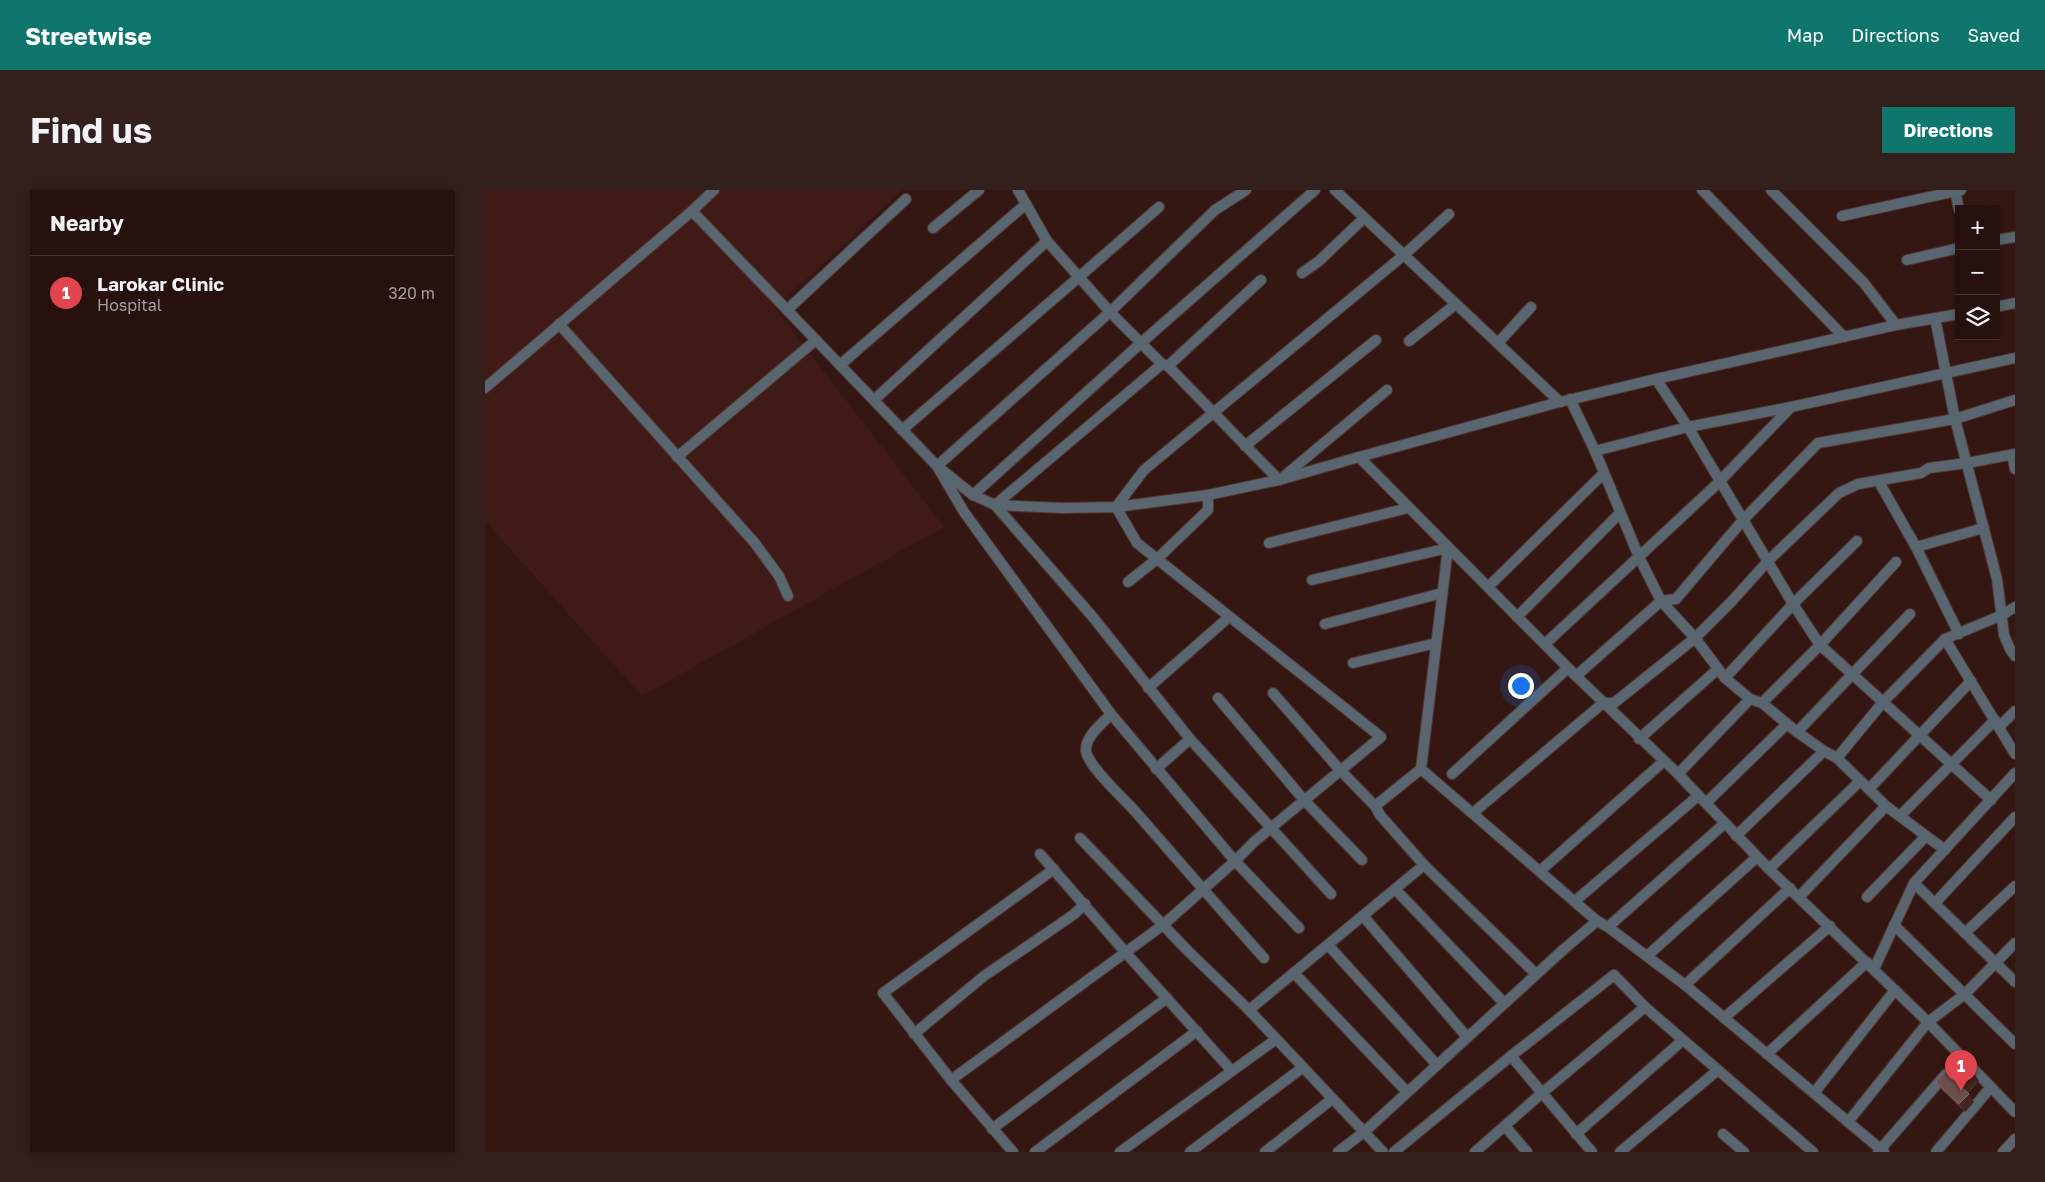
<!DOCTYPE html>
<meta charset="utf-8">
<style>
:root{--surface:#27110e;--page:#331f1c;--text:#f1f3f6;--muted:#a49d9e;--line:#43312e;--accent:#0f766e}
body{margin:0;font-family:"Golos Text",sans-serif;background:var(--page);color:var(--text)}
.controls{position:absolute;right:15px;top:15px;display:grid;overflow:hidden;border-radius:0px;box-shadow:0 2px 12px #0003}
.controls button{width:45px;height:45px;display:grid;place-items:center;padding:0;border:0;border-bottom:1px solid var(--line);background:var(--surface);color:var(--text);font:25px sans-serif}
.you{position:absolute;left:1035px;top:495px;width:18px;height:18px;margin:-12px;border:4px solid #fff;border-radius:50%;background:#1a73e8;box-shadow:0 0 0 8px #1a73e833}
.badge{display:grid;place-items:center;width:32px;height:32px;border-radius:50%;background:var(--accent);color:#fff;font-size:16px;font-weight:700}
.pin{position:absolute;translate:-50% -41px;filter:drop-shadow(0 1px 2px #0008)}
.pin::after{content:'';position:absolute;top:26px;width:18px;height:15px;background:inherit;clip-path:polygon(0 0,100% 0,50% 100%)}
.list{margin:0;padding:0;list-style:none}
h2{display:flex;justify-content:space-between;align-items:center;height:65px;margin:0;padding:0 20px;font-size:21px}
h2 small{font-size:16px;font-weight:400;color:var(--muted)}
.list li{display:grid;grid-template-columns:32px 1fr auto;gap:15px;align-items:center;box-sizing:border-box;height:75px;padding:0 20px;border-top:1px solid var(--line)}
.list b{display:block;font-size:19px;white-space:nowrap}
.list p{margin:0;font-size:16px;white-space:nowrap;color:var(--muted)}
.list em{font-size:16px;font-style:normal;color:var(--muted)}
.icon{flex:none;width:28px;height:28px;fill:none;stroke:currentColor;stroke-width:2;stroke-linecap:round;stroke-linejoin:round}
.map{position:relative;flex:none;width:1530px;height:962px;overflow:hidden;border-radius:0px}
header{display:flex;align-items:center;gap:30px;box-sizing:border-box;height:70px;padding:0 25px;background:var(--accent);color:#fff}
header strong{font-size:24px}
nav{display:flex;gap:28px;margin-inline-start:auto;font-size:18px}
.intro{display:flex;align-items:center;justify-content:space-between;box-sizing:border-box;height:120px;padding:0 30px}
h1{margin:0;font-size:35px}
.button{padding:12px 22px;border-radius:0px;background:var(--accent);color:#fff;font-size:18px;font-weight:700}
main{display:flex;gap:30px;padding:0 30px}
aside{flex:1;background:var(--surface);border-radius:0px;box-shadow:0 2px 12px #0003}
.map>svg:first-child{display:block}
</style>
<header>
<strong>Streetwise</strong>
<nav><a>Map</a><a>Directions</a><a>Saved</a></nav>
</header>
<div class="intro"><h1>Find us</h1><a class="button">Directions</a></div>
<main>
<aside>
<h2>Nearby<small></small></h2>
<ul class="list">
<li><span class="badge" style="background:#e0444e">1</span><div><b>Larokar Clinic</b><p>Hospital</p></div><em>320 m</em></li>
</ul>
</aside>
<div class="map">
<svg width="1530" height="962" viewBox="0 0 1530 962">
<rect width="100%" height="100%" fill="#341713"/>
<polygon fill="#3f1a16" points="0,0 418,0 290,118 459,337 157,506 0,331"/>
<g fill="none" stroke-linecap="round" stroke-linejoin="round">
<g stroke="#503632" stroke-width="12">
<g id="minor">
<polyline points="850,0 1075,212"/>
<polyline points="1217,0 1359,147"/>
<polyline points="1286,0 1379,93 1411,135"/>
<polyline points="1470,0 1474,20"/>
<polyline points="674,17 594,87 625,122 677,174 683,176 794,290"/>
<polyline points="207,21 452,276 488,305 510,315 578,318 631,317 652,353 896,547 770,651 750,671 626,524 479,322 452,276"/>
<polyline points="1357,26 1476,0"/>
<polyline points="448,38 494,0"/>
<polyline points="1511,50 1530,47"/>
<polyline points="1422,70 1474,58"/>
<polyline points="817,83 834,71 879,28"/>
<polyline points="1511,117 1530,113"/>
<polyline points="302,120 421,9"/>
<polyline points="1474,124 1411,135 1171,189 1067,214 874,267 1091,486 1193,584 1284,679 1443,832 1530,922"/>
<polyline points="1450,128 1470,229 1512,389 1519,445 1525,459 1530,466"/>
<polyline points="74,134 269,352 294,386 303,406"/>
<polyline points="924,151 971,114"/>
<polyline points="1013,153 1046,117"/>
<polyline points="355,175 541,14"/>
<polyline points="683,176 776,90"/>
<polyline points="1171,189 1203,237 1308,414 1335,455 1506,610"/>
<polyline points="0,198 207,21 229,0"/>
<polyline points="1085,209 1110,261 1154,367 1176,411 1210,448 1240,488 1265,509 1277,513 1312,542 1339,561 1352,568 1401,616 1460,660"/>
<polyline points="389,210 562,51"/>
<polyline points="417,240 594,87 562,51 533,0"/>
<polyline points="760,256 891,150"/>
<polyline points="1110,261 1203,237 1306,217"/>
<polyline points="1527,265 1530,279"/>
<polyline points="192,267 331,150"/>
<polyline points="874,267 794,290 723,305 631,317 659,280 919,65 964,24"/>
<polyline points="452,276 625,122 730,20 761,0"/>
<polyline points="797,288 902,200"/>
<polyline points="1394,292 1431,357 1474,444"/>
<polyline points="488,305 656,153 830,0"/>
<polyline points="784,353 923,318"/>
<polyline points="1431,357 1499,338"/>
<polyline points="827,390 963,358 936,579 890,616"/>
<polyline points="643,392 672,369 723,320 723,305"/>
<polyline points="1003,397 1119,283"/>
<polyline points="1032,427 1135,323"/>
<polyline points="840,434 957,403"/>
<polyline points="1460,449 1530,564"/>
<polyline points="1060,454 1231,295 1306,217 1530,168"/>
<polyline points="868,473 951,453"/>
<polyline points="1091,486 1176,411 1191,409 1258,330 1333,253 1470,229 1530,210"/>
<polyline points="1240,488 1308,414 1372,351"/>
<polyline points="663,498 744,427"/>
<polyline points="788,503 855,580 890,616 895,625 939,675 1051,784"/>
<polyline points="733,508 819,610 877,670"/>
<polyline points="1277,513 1335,455 1411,372"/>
<path d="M 626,524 C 617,534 600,546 601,561 C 603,576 637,607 648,619 C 692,669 735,719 779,768"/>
<polyline points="1514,537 1530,521"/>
<polyline points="1312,542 1425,424"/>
<polyline points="705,549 846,704"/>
<polyline points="1154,549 1233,479"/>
<polyline points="1352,568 1398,512 1460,449 1517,425 1530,417"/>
<polyline points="671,579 705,549 607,426 510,315 677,174"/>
<polyline points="936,579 1112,731"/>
<polyline points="1530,583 1429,693 1530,792"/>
<polyline points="967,584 1083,478"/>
<polyline points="1193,584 1265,509"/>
<polyline points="1384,599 1486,491"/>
<polyline points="1221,613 1302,534"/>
<polyline points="988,623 1118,513 1129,513 1210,448 1247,411 1283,371 1354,303 1373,294 1436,283 1444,278 1482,273 1530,264"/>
<polyline points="1415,626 1510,530"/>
<polyline points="1251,646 1339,561"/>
<polyline points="595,648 702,760 764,820 898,962"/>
<polyline points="555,664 641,763 747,881 790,850"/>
<polyline points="1284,679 1375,591"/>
<polyline points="1055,681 1179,571"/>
<polyline points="910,699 1019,813"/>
<polyline points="1314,707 1401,616"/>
<polyline points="1382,707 1441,646"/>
<polyline points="1090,711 1213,606"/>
<polyline points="1450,713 1530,627"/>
<polyline points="878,726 982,847"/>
<polyline points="1409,735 1530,854"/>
<polyline points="1123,737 1239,634"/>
<polyline points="1480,743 1530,696"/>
<polyline points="843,755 952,875"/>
<polyline points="1162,766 1272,667"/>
<polyline points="1389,779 1429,693"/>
<polyline points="809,783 922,902"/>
<polyline points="1200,795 1305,698"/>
<polyline points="764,820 939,675"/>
<polyline points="1239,828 1345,736"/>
<polyline points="429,844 499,786 588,725 600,714"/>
<polyline points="1282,864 1382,772"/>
<polyline points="1026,866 1129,785 1160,817 1233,880"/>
<polyline points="466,890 678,735 750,671 814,738"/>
<polyline points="1329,903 1410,800"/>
<polyline points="1363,932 1443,832 1480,804 1530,753"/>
<polyline points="1020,936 1042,962"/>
<polyline points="507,939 682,808"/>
<polyline points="1091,944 1198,850"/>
<polyline points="1238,944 1259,962"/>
<polyline points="528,962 466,890 398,803 569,679"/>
<polyline points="550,962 712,841"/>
<polyline points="635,962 747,881"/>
<polyline points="705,962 817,878"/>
<polyline points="780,962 847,909"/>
<polyline points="853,962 879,942 1079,759 1112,731 1123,737 1200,795 1399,962"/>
<polyline points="909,962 1026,866 1107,962"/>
<polyline points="990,962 1057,903 1160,817"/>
<polyline points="1135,962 1233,880 1328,962"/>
<polyline points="1393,962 1461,884"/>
<polyline points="1451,962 1506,897"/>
<polyline points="1518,962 1530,949"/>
</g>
</g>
<use href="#minor" stroke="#59666f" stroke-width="10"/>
</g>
<polygon fill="#5a3c37" points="1488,882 1494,891 1483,903 1489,912 1480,922 1457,900 1451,892"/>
<g fill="#442520">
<polygon points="1488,882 1494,891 1481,904 1475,896"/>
<polygon points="1484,904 1489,912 1480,922 1474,914"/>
</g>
<polygon fill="#6c4f4b" stroke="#836864" points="1473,868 1488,882 1475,896 1484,904 1474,914 1451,892"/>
</svg>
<div class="controls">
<button>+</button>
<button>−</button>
<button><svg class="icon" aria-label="layers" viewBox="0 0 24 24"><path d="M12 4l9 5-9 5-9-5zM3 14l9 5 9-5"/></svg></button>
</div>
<div class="you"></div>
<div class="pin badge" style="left:1476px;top:901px;background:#e0444e">1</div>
</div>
</main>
